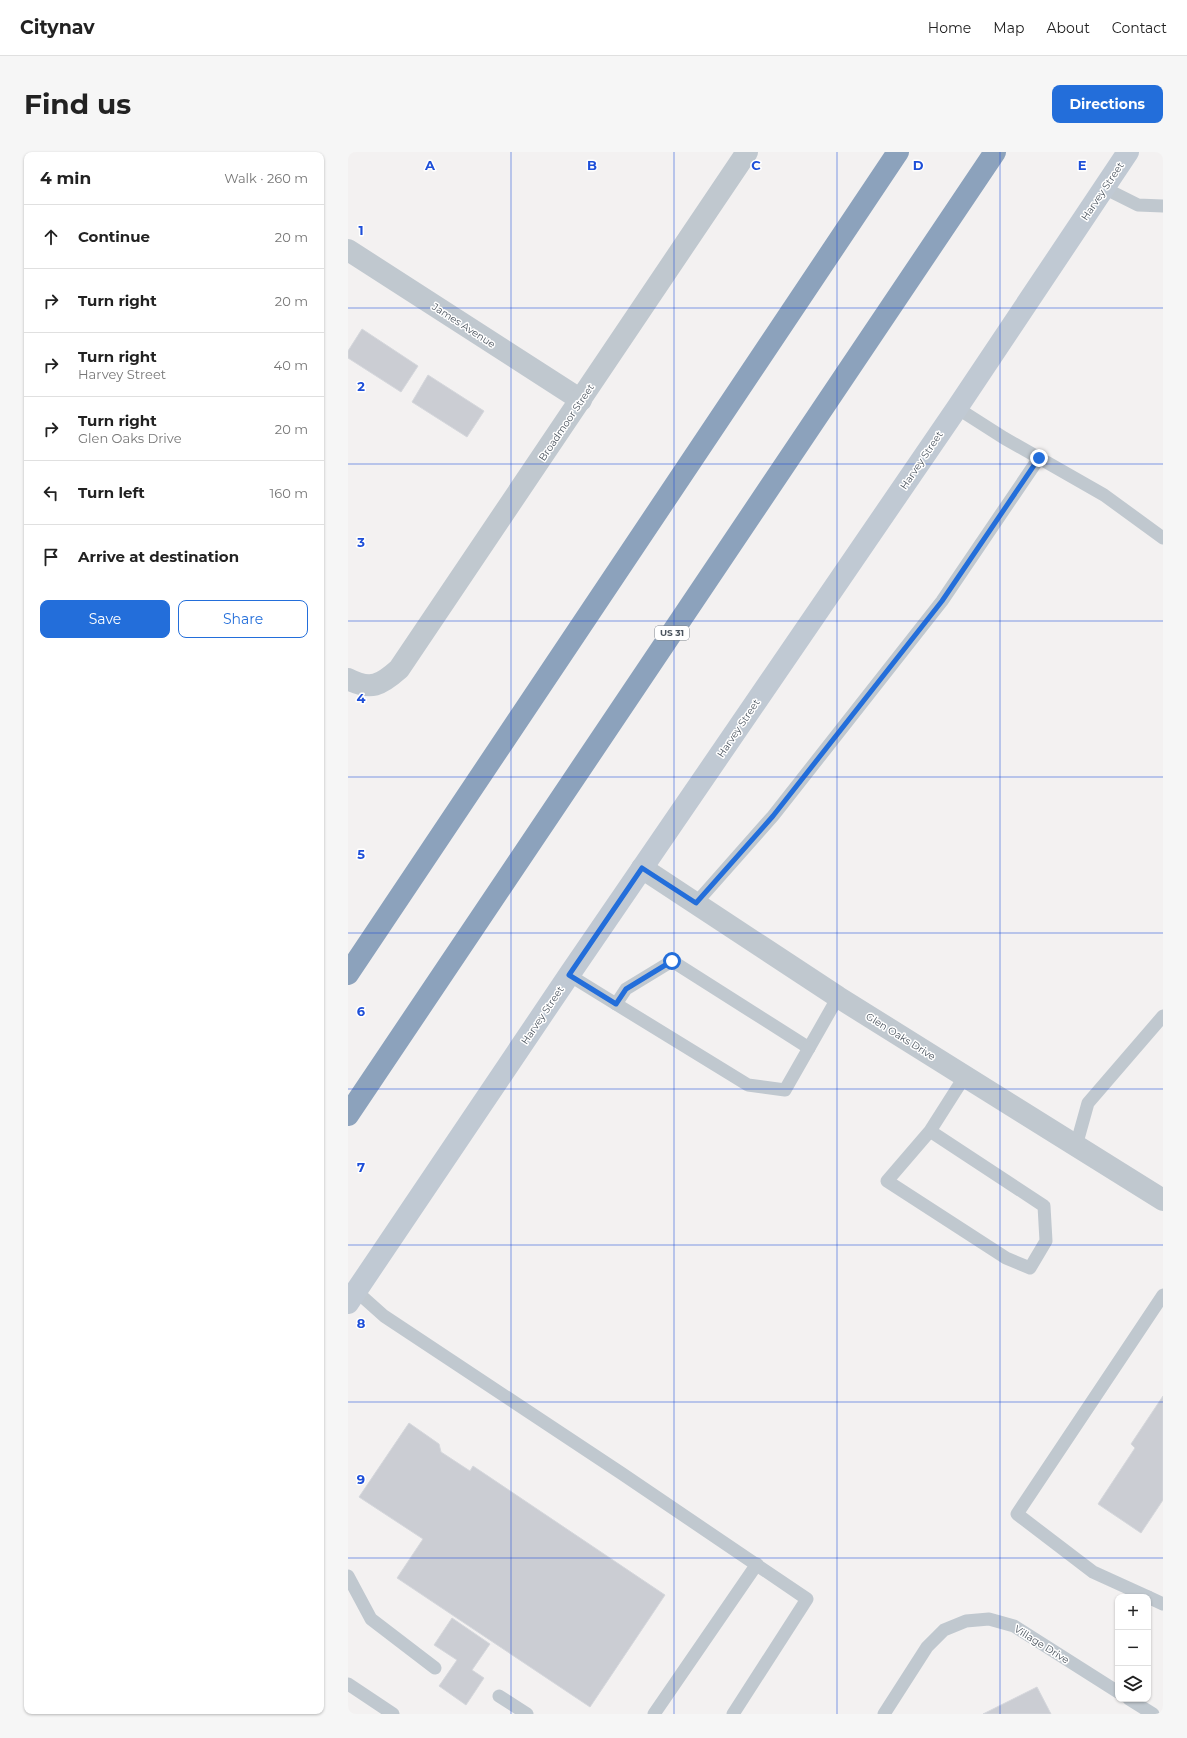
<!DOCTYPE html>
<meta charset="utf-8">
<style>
:root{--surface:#fff;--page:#f6f6f6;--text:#222;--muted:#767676;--line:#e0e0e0;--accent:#236eda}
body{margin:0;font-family:Montserrat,sans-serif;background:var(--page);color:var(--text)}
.controls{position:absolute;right:12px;bottom:12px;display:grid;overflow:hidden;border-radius:8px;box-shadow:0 1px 3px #0004}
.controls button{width:36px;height:36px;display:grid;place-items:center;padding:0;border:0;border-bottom:1px solid var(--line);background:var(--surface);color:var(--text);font:20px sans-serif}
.stop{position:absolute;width:12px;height:12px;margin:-9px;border:3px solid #236eda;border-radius:50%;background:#fff}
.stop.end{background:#236eda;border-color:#fff;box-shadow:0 1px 4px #0008}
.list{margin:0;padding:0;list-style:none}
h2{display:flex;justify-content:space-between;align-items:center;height:52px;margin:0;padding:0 16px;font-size:17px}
h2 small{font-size:13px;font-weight:400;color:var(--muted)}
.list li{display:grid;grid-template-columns:26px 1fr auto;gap:12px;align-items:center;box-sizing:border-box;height:64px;padding:0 16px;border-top:1px solid var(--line)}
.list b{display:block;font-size:15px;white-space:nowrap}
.list p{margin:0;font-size:13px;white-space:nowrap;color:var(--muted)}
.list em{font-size:13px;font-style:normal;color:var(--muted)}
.actions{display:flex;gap:8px;padding:12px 16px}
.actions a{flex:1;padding:9px 0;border:1px solid var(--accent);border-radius:8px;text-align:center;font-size:14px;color:var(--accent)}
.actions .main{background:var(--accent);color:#fff}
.icon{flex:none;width:22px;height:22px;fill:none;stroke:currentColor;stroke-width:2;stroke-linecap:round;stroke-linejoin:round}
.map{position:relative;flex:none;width:815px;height:1562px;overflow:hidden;border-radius:8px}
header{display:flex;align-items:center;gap:24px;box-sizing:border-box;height:56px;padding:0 20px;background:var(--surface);border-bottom:1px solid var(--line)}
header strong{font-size:19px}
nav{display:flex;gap:22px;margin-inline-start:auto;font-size:14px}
.intro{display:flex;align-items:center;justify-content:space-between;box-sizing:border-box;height:96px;padding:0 24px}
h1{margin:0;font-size:28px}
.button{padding:10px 18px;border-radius:8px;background:var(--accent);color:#fff;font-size:14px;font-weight:700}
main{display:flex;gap:24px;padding:0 24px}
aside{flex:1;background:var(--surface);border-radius:8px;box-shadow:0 1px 3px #0004}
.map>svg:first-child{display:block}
</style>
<header>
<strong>Citynav</strong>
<nav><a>Home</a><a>Map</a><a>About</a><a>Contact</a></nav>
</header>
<div class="intro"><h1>Find us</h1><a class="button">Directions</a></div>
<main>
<aside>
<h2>4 min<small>Walk · 260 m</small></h2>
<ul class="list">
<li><svg class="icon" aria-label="ahead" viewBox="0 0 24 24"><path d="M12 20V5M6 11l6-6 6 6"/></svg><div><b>Continue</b></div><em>20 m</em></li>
<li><svg class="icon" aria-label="right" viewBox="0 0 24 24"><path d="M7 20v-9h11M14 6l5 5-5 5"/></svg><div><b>Turn right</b></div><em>20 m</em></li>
<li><svg class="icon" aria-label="right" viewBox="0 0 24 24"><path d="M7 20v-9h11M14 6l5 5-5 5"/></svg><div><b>Turn right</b><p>Harvey Street</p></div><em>40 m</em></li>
<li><svg class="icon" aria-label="right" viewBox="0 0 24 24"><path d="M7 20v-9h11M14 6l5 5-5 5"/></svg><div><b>Turn right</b><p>Glen Oaks Drive</p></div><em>20 m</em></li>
<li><svg class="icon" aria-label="left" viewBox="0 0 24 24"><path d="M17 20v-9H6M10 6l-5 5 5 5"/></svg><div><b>Turn left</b></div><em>160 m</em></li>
<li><svg class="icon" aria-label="arrive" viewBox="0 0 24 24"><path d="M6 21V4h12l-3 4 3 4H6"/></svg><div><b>Arrive at destination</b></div></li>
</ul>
<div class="actions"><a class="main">Save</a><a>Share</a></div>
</aside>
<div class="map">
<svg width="815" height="1562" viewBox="0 0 815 1562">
<rect width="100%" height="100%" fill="#f3f1f1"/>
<g fill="#cbcdd3" stroke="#d5d7dc">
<polygon points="14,177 70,214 53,240 0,206 0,199"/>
<polygon points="80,223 136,259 119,285 64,250"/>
<polygon points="815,1244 815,1348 793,1381 750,1352 787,1296 783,1292"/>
<polygon points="61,1271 91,1292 93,1300 122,1319 125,1314 317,1443 242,1555 49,1426 75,1387 11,1345"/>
<polygon points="104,1466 142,1492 124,1518 136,1526 118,1553 91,1534 109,1508 86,1493"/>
<polygon points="689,1535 703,1562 635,1562"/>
</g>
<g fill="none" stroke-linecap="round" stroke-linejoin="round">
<g stroke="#c0c8cf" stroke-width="13">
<polyline points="756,36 790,53 815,54"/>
<polyline points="609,256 656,286 756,343 815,386"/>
<polyline points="348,751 425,664 594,449 691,306"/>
<polyline points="221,823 268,852 278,837 324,809 461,896 490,845"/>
<polyline points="268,852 400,933 437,938 461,896"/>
<polyline points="582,979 539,1029 658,1106 682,1116 698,1089 696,1054 582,979 617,924"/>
<polyline points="728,994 740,951 815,864"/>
<polyline points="8,1139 36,1164 273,1321 459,1447 385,1562"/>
<polyline points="0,1424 23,1467 87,1516"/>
<polyline points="800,1445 745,1420 669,1362 815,1143"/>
<polyline points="800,1445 815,1452"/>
<polyline points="0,1532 45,1562"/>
<polyline points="151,1544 179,1562"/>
<polyline points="781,1547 805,1562"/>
<polyline points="306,1562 409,1412"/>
<polyline points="536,1562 579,1495 596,1478 618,1469 641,1467 666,1474 770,1540"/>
</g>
<g stroke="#c0c8cf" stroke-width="22">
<polyline points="0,98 233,248"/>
<path d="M 0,527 C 23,539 33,533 51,517 L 399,0"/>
<polyline points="294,716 490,845 815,1048"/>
</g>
<polyline stroke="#c0c9d3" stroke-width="22" points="0,1151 221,823 609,256 780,0"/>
<g stroke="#8ca2bc" stroke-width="22">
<polyline points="0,822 550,0"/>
<polyline points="0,963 647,0"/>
</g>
</g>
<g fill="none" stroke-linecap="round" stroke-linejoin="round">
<polyline stroke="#236eda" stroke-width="5" points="324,809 278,837 268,852 221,823 294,716 348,751 425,664 594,449 691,306"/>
</g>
<path fill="none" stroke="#1d4ed8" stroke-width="1" stroke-opacity="0.55" d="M 163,0 L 163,1562M 326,0 L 326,1562M 489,0 L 489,1562M 652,0 L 652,1562M 0,156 L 815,156M 0,312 L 815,312M 0,469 L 815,469M 0,625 L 815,625M 0,781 L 815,781M 0,937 L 815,937M 0,1093 L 815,1093M 0,1250 L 815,1250M 0,1406 L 815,1406"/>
<g text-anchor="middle" stroke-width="3" stroke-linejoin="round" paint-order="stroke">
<rect fill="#fff" stroke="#80878e" stroke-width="1" x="307" y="474" width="34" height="14" rx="3"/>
<g font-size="9" font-weight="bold" fill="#4a535d">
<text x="324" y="484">US 31</text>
</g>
<g font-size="10" fill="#4a535d" stroke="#fff">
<text transform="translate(754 39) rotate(-56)" y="4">Harvey Street</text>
<text transform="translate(116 173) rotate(33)" y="4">James Avenue</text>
<text transform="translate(218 270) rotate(-56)" y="4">Broadmoor Street</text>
<text transform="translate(573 308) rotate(-56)" y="4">Harvey Street</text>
<text transform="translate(390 576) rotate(-56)" y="4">Harvey Street</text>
<text transform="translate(194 863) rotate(-56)" y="4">Harvey Street</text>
<text transform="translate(553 884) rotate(32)" y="4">Glen Oaks Drive</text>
<text transform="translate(694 1492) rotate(32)" y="4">Village Drive</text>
</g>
</g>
<g font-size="13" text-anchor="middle" font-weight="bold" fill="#1d4ed8" stroke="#fff" stroke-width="3" stroke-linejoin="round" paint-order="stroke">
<text x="82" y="18">A</text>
<text x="244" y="18">B</text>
<text x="408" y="18">C</text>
<text x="570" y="18">D</text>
<text x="734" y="18">E</text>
<text x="13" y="83">1</text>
<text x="13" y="239">2</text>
<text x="13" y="395">3</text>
<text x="13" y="551">4</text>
<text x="13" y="707">5</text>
<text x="13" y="864">6</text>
<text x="13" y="1020">7</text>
<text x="13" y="1176">8</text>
<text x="13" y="1332">9</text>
</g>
</svg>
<div class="controls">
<button>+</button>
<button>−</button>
<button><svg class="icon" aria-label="layers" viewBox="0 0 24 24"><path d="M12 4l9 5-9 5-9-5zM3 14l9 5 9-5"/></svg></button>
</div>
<div class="stop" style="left:324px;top:809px"></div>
<div class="stop end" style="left:691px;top:306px"></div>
</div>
</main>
